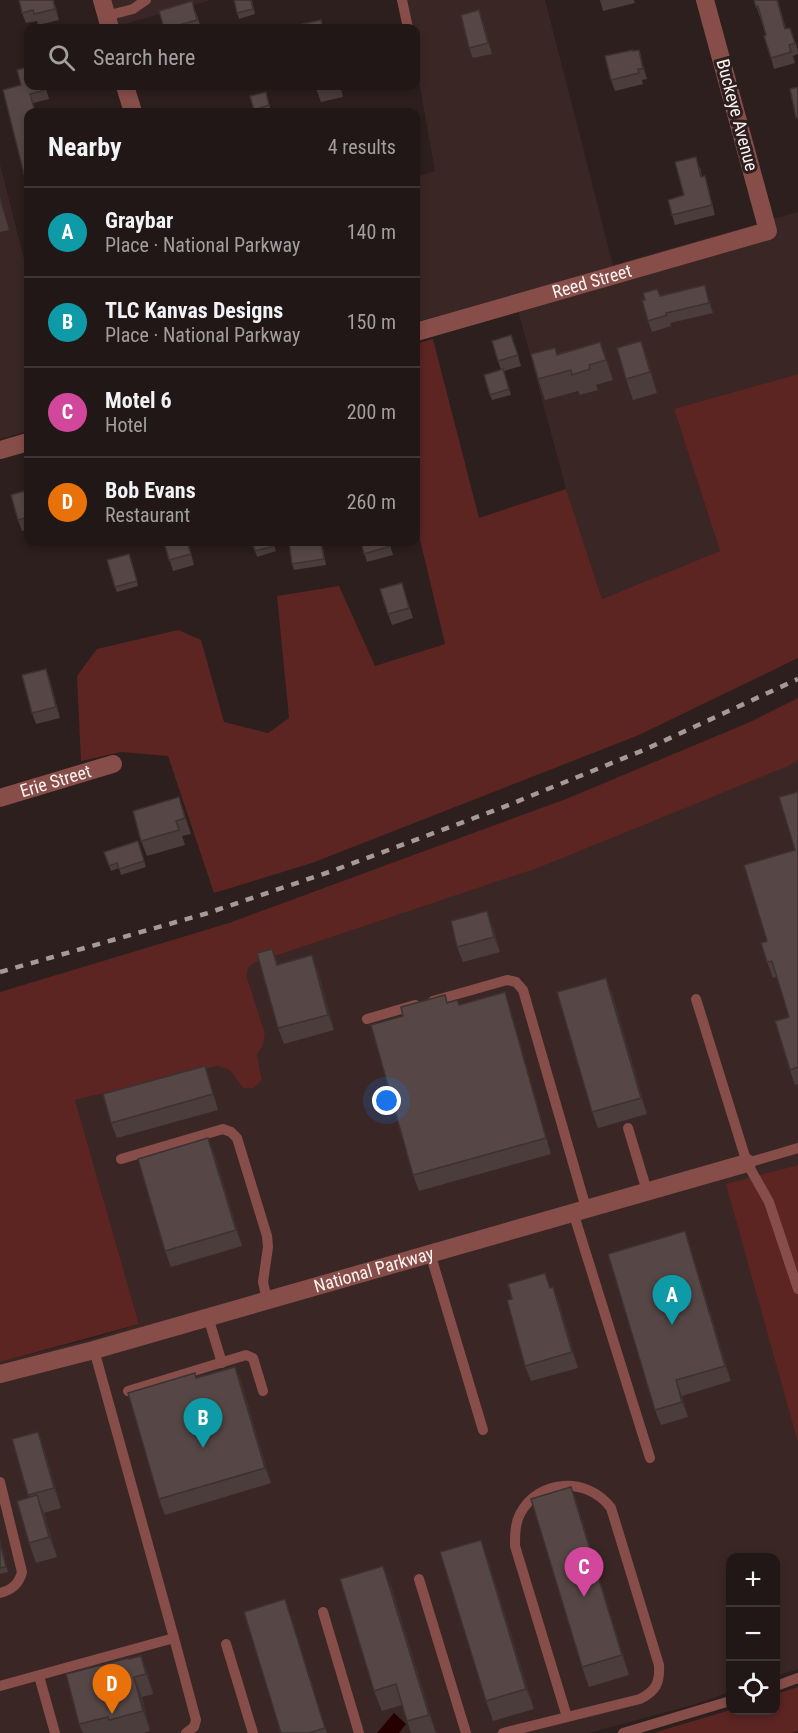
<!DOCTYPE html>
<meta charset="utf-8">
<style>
:root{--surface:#211716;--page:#29201f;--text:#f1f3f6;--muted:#a29fa1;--line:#3e3635;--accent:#f59c93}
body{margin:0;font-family:"Roboto Condensed",sans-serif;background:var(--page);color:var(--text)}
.controls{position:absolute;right:18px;bottom:18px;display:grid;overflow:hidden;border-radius:12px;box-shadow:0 3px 9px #0003}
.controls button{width:54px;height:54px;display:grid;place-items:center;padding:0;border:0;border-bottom:2px solid var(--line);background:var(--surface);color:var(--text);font:30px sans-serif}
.you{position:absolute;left:387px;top:1101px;width:21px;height:21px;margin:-15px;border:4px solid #fff;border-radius:50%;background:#1a73e8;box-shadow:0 0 0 9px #1a73e833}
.badge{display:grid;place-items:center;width:39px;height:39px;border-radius:50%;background:var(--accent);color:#fff;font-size:20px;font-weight:700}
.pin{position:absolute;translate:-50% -50px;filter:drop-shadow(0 2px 3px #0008)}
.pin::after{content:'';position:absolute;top:32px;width:21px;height:18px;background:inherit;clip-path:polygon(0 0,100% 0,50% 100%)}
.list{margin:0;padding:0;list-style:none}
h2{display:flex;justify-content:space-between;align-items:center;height:78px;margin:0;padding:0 24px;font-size:26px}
h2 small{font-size:20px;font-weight:400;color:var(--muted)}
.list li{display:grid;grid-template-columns:39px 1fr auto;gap:18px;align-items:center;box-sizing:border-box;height:90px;padding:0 24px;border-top:2px solid var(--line)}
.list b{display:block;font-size:22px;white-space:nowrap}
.list p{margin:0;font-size:20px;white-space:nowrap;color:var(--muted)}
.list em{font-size:20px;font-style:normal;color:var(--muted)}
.icon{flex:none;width:33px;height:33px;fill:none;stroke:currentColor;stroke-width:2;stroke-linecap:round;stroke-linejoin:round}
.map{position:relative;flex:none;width:798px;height:1733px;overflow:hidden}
.search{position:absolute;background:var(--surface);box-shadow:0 3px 9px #0003;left:24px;top:24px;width:396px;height:66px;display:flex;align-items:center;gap:15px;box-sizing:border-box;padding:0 21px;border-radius:12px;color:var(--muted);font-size:22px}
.panel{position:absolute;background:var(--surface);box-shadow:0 3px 9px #0003;left:24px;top:108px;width:396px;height:438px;border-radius:12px}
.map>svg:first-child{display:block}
</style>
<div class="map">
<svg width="798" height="1733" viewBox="0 0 798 1733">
<rect width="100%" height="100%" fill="#2c1f1e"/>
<g fill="#3a2725">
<polygon points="103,0 211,0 110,28"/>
<polygon points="402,0 545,0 613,265 798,212 798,374 674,409 720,551 602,599 566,489 514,295 416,322 416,177 435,171 416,64 416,28 408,28"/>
<polygon points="0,164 28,275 28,431 0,439"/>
<polygon points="798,760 798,1165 727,1185 798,1443 798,1669 776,1676 776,1558 730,1558 730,1692 696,1704 589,1733 0,1733 0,1362 99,1337 139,1324 75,1100 218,1066 230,1070 243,1088 262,1079 257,1055 263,1045 265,1034 247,977 248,968 254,963 538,868"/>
</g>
<g fill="#5c2522">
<polygon points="433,339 479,518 566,489 602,599 720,551 674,409 798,374 798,658 639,735 312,863 214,893 168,756 121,752 81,761 77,676 97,649 178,630 201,640 224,722 268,733 289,718 277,596 339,586 375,666 445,644 416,523 416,344"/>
<polygon points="798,698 798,760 788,766 538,868 254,963 248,968 247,977 265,1034 263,1045 257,1055 262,1079 254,1088 243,1088 230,1070 218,1066 75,1100 139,1324 0,1362 0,992 229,923 566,799 750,722"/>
<polygon points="798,1165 798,1443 726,1184"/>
<polygon points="798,1687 798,1731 792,1733 653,1733 730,1710 776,1710 776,1694"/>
</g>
<polygon fill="#260001" points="394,1713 406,1724 399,1733 377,1733"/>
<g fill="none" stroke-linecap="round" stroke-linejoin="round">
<g stroke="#874e49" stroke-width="10">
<polyline points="402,0 408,28"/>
<polyline points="106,16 133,9 146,0"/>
<polyline points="696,999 747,1163 769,1202 798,1289"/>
<polyline points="433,1001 507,980 516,982 523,990 586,1208"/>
<polyline points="367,1019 415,1005"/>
<polyline points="628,1128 647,1191"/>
<polyline points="121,1159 223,1129 231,1132 237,1138 267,1236 268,1247 263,1282 267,1300"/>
<polyline points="747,1163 798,1148"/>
<polyline points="573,1212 650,1458"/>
<polyline points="430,1253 483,1430"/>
<polyline points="208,1317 222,1363"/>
<polyline points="128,1391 246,1355 253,1358 263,1391"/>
<path d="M 0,1482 L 22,1572 C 19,1584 12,1590 0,1593"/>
<polyline points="419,1579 466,1733"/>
<polyline points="323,1612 359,1733"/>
<polyline points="174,1638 196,1720 194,1727 186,1733"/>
<polyline points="226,1644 253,1733"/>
<polyline points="39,1676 55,1733"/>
<polyline points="0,1686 174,1638 94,1350"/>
<polyline points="776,1686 798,1678"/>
<path d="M 503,1733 L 640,1699 C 656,1691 660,1683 659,1665 L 611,1508 C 588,1477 539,1478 520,1514 C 515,1524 515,1535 515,1546 L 567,1717"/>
<polyline points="623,1733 730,1701"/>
</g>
<g stroke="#874e49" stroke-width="18">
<polyline points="102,0 110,28"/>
<polyline points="125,86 133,112"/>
<path id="s1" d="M 416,332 L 768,231 L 705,0"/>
<polyline points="0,450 28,442"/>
<path id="s2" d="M 0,798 L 113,764"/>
<path id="s3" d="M 0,1374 L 94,1350 L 747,1163"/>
</g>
<polyline stroke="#a59a99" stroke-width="4.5" stroke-dasharray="8 8" stroke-linecap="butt" points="0,972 208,913 332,871 501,808 644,750 798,679"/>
</g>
<g fill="#4a3d3c">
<polygon points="54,0 59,20 38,25 37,21 26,23 22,13"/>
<polygon points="252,0 255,14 239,19 237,13"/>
<polygon points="600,0 634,0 635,3 603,11"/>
<polygon points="754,0 778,0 786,29 794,38 798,51 798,54 793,56 795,63 774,69 771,58 766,35"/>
<polygon points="196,12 201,28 164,28"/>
<polygon points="483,21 492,54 473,58 469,48"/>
<polygon points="633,51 642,61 647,79 642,80 643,84 615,91 611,80"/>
<polygon points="45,86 49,99 33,103 36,112 28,112 28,183 27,183 24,174 3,90"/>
<polygon points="231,86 253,86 253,87 232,88"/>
<polygon points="288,86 300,86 289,88"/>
<polygon points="315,86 340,86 343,97 321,102"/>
<polygon points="266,92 271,111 265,112 255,112 250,96"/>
<polygon points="700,167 702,177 705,176 708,186 715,215 675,225 672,215"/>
<polygon points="0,196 9,230 0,232"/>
<polygon points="660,296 708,296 713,313 670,323 671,326 652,332 648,321"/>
<polygon points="641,341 648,361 657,393 633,400 626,379"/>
<polygon points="600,342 613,380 596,385 598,390 580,395 578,391 545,400 538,379 557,354"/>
<polygon points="515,345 521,366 504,371 511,395 492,400 490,395 501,370 498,361"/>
<polygon points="28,494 28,529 22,531 18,520"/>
<polygon points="164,542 188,542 194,565 173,571"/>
<polygon points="252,542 273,542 276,551 257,557"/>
<polygon points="322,542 326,565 294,570 292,564"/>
<polygon points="361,542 389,542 393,555 367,562"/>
<polygon points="131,559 138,586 117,592 115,587"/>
<polygon points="402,583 413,618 392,625 388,614"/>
<polygon points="50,680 60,718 36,724 32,713"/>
<polygon points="798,792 798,1084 795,1085 790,1070 789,1017 777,977 773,978 767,962 767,941 795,850"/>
<polygon points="179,797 191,834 182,836 185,845 147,856 141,841"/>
<polygon points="138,841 146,867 121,875 119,868 111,871 104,852"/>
<polygon points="493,927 500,952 463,962 457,947"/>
<polygon points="272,949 278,964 318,971 334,1030 284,1044 278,1028"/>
<polygon points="606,978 612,993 647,1114 598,1128 592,1112"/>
<polygon points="448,1003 459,1005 510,1007 551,1154 419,1191 413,1175"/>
<polygon points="210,1081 218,1110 117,1138 111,1123"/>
<polygon points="208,1138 214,1153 242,1246 171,1267 165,1251"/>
<polygon points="685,1231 690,1246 731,1381 682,1396 688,1417 661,1425 655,1410"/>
<polygon points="553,1287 559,1303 578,1368 531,1381 525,1366 551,1288"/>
<polygon points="235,1367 241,1382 271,1483 165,1515 159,1499 197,1378"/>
<polygon points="38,1432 45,1452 61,1508 44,1513 57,1557 36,1563 29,1543 29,1498 28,1495"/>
<polygon points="571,1487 578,1507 629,1675 589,1687 582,1667"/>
<polygon points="0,1540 8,1572 0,1574"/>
<polygon points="488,1560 534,1709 493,1721 486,1701"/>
<polygon points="391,1586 436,1733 411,1733 402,1705 382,1711 374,1691"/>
<polygon points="285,1599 292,1619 327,1733 281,1733"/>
<polygon points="141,1656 149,1677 153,1694 142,1697 150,1731 144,1733 83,1733 79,1724 129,1659"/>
</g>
<g fill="#3c3231">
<polygon points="53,0 54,0 59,20 55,9"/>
<polygon points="479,10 483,21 492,54 488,43"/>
<polygon points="639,50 642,61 647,79 643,69"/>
<polygon points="0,196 9,230 0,202"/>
<polygon points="705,285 708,296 713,313 709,303"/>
<polygon points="641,341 648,361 657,393 650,372"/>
<polygon points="600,342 608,362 613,380 606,360"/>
<polygon points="321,542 322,542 326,565 324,559"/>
<polygon points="46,669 50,680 60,718 56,707"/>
<polygon points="179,797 184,812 191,834 185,818"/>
<polygon points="487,911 493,927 500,952 494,937"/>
<polygon points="312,955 318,971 334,1030 328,1015"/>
<polygon points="606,978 612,993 647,1114 641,1098"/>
<polygon points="505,992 510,1007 551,1154 546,1138"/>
<polygon points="205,1066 210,1081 218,1110 213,1094"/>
<polygon points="208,1138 214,1153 242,1246 236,1230"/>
<polygon points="685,1231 690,1246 731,1381 725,1366"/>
<polygon points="553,1287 559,1303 578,1368 572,1352"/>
<polygon points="235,1367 241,1382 271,1483 265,1468"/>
<polygon points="676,1380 682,1396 688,1417 682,1402"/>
<polygon points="38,1432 45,1452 61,1508 54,1488"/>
<polygon points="571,1487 578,1507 629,1675 622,1655"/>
<polygon points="37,1495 45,1516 57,1557 49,1537"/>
<polygon points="481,1540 488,1560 534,1709 526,1689"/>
<polygon points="383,1566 391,1586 436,1733 429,1715"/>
<polygon points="285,1599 292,1619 327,1733 325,1728"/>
<polygon points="141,1656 149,1677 153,1694 146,1674"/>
<polygon points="134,1677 142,1697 150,1731 143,1711"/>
</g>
<g fill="#564746" stroke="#3c3231" stroke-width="1.5">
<polygon points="19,0 53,0 55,9 34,14 33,10 22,13"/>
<polygon points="234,0 251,0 253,9 237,13"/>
<polygon points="754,0 777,0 785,29 790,28 795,43 789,45 791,52 771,58 764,36 766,35 758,6 756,7"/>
<polygon points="192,1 197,20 168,28 164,28 159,11"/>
<polygon points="479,10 488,43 469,48 461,15"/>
<polygon points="321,20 323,28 295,28 294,26"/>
<polygon points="633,50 633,51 639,50 643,69 638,69 639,73 611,80 605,56"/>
<polygon points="28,67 28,86 44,86 45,90 30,94 35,112 28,112 28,172 24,174 3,90 21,85 17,70"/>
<polygon points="798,87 798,117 796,118 790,89"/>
<polygon points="266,92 269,105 254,110 250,96"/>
<polygon points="696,157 701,177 705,176 712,205 672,215 668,200 684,195 675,162"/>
<polygon points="28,253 28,264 25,254"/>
<polygon points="705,285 709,303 666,313 667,315 648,321 642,300 645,300 643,293 657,289 660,296"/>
<polygon points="511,335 518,355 498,361 492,341"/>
<polygon points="641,341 650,372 626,379 617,348"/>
<polygon points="600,342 606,360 589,365 590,369 572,375 571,370 538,379 531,354 555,348 557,355"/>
<polygon points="503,369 509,389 490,395 484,375"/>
<polygon points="24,491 25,495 28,494 28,517 18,520 11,495"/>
<polygon points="164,542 187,542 191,554 169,560"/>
<polygon points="252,542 272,542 274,546 255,551"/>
<polygon points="289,542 321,542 324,559 292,564"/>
<polygon points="361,542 388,542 390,546 364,554"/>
<polygon points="129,554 137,581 115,587 107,560"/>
<polygon points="402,583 409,608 388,614 380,589"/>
<polygon points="46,669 56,707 32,713 22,675"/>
<polygon points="798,792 798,1067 790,1070 775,1021 789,1017 772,961 767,962 761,943 767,941 744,865 795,850 779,797"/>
<polygon points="179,797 185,818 176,821 179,830 141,841 133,811"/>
<polygon points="138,841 144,861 119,869 117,863 109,866 104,852"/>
<polygon points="487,911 494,937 457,947 451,921"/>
<polygon points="272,949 277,965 312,955 328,1015 278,1028 257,953"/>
<polygon points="606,978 641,1098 592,1112 557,992"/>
<polygon points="505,992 546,1138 413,1175 371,1025 403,1016 401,1007 445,995 447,1003 457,1000 459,1005"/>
<polygon points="205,1066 213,1094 111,1123 103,1094"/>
<polygon points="208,1138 236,1230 165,1251 138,1159"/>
<polygon points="685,1231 725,1366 676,1380 682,1402 655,1410 608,1254"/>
<polygon points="545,1273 550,1288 553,1287 572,1352 525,1366 507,1300 512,1299 508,1284"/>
<polygon points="235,1367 265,1468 159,1499 128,1393 195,1373 196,1378"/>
<polygon points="38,1432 54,1488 28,1495 12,1439"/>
<polygon points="571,1487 622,1655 582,1667 531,1499"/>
<polygon points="37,1495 49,1537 29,1543 17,1501"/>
<polygon points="481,1540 526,1689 486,1701 440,1552"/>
<polygon points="0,1542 6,1567 0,1568"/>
<polygon points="383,1566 429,1715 407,1721 396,1684 374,1691 340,1579"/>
<polygon points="285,1599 325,1728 309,1733 281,1733 244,1612"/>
<polygon points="141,1656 146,1674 134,1677 143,1711 109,1720 108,1717 79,1724 66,1674 129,1658 129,1659"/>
</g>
<g text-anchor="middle" stroke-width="6" stroke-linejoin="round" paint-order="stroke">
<g font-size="18" fill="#fbf2f1" stroke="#2c1f1e">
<text transform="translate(737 115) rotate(75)" y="6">Buckeye Avenue</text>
<text dy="6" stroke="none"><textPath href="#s1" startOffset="183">Reed Street</textPath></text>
<text dy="6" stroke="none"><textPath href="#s2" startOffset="58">Erie Street</textPath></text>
<text dy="6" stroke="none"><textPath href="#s3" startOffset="388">National Parkway</textPath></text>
</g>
</g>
</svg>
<div class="controls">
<button>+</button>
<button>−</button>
<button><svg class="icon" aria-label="locate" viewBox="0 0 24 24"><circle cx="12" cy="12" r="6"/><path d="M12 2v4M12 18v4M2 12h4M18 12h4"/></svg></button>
</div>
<div class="you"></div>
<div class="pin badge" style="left:672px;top:1325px;background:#0f9aa8">A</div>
<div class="pin badge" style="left:203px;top:1448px;background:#0f9aa8">B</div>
<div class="pin badge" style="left:584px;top:1597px;background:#d1479c">C</div>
<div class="pin badge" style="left:112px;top:1714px;background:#e8710a">D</div>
<div class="search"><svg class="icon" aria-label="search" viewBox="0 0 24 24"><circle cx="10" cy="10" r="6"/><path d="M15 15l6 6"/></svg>Search here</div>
<section class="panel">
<h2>Nearby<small>4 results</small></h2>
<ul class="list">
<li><span class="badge" style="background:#0f9aa8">A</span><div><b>Graybar</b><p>Place · National Parkway</p></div><em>140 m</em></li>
<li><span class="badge" style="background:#0f9aa8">B</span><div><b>TLC Kanvas Designs</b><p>Place · National Parkway</p></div><em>150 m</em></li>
<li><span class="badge" style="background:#d1479c">C</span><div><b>Motel 6</b><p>Hotel</p></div><em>200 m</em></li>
<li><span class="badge" style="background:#e8710a">D</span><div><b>Bob Evans</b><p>Restaurant</p></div><em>260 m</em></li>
</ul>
</section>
</div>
